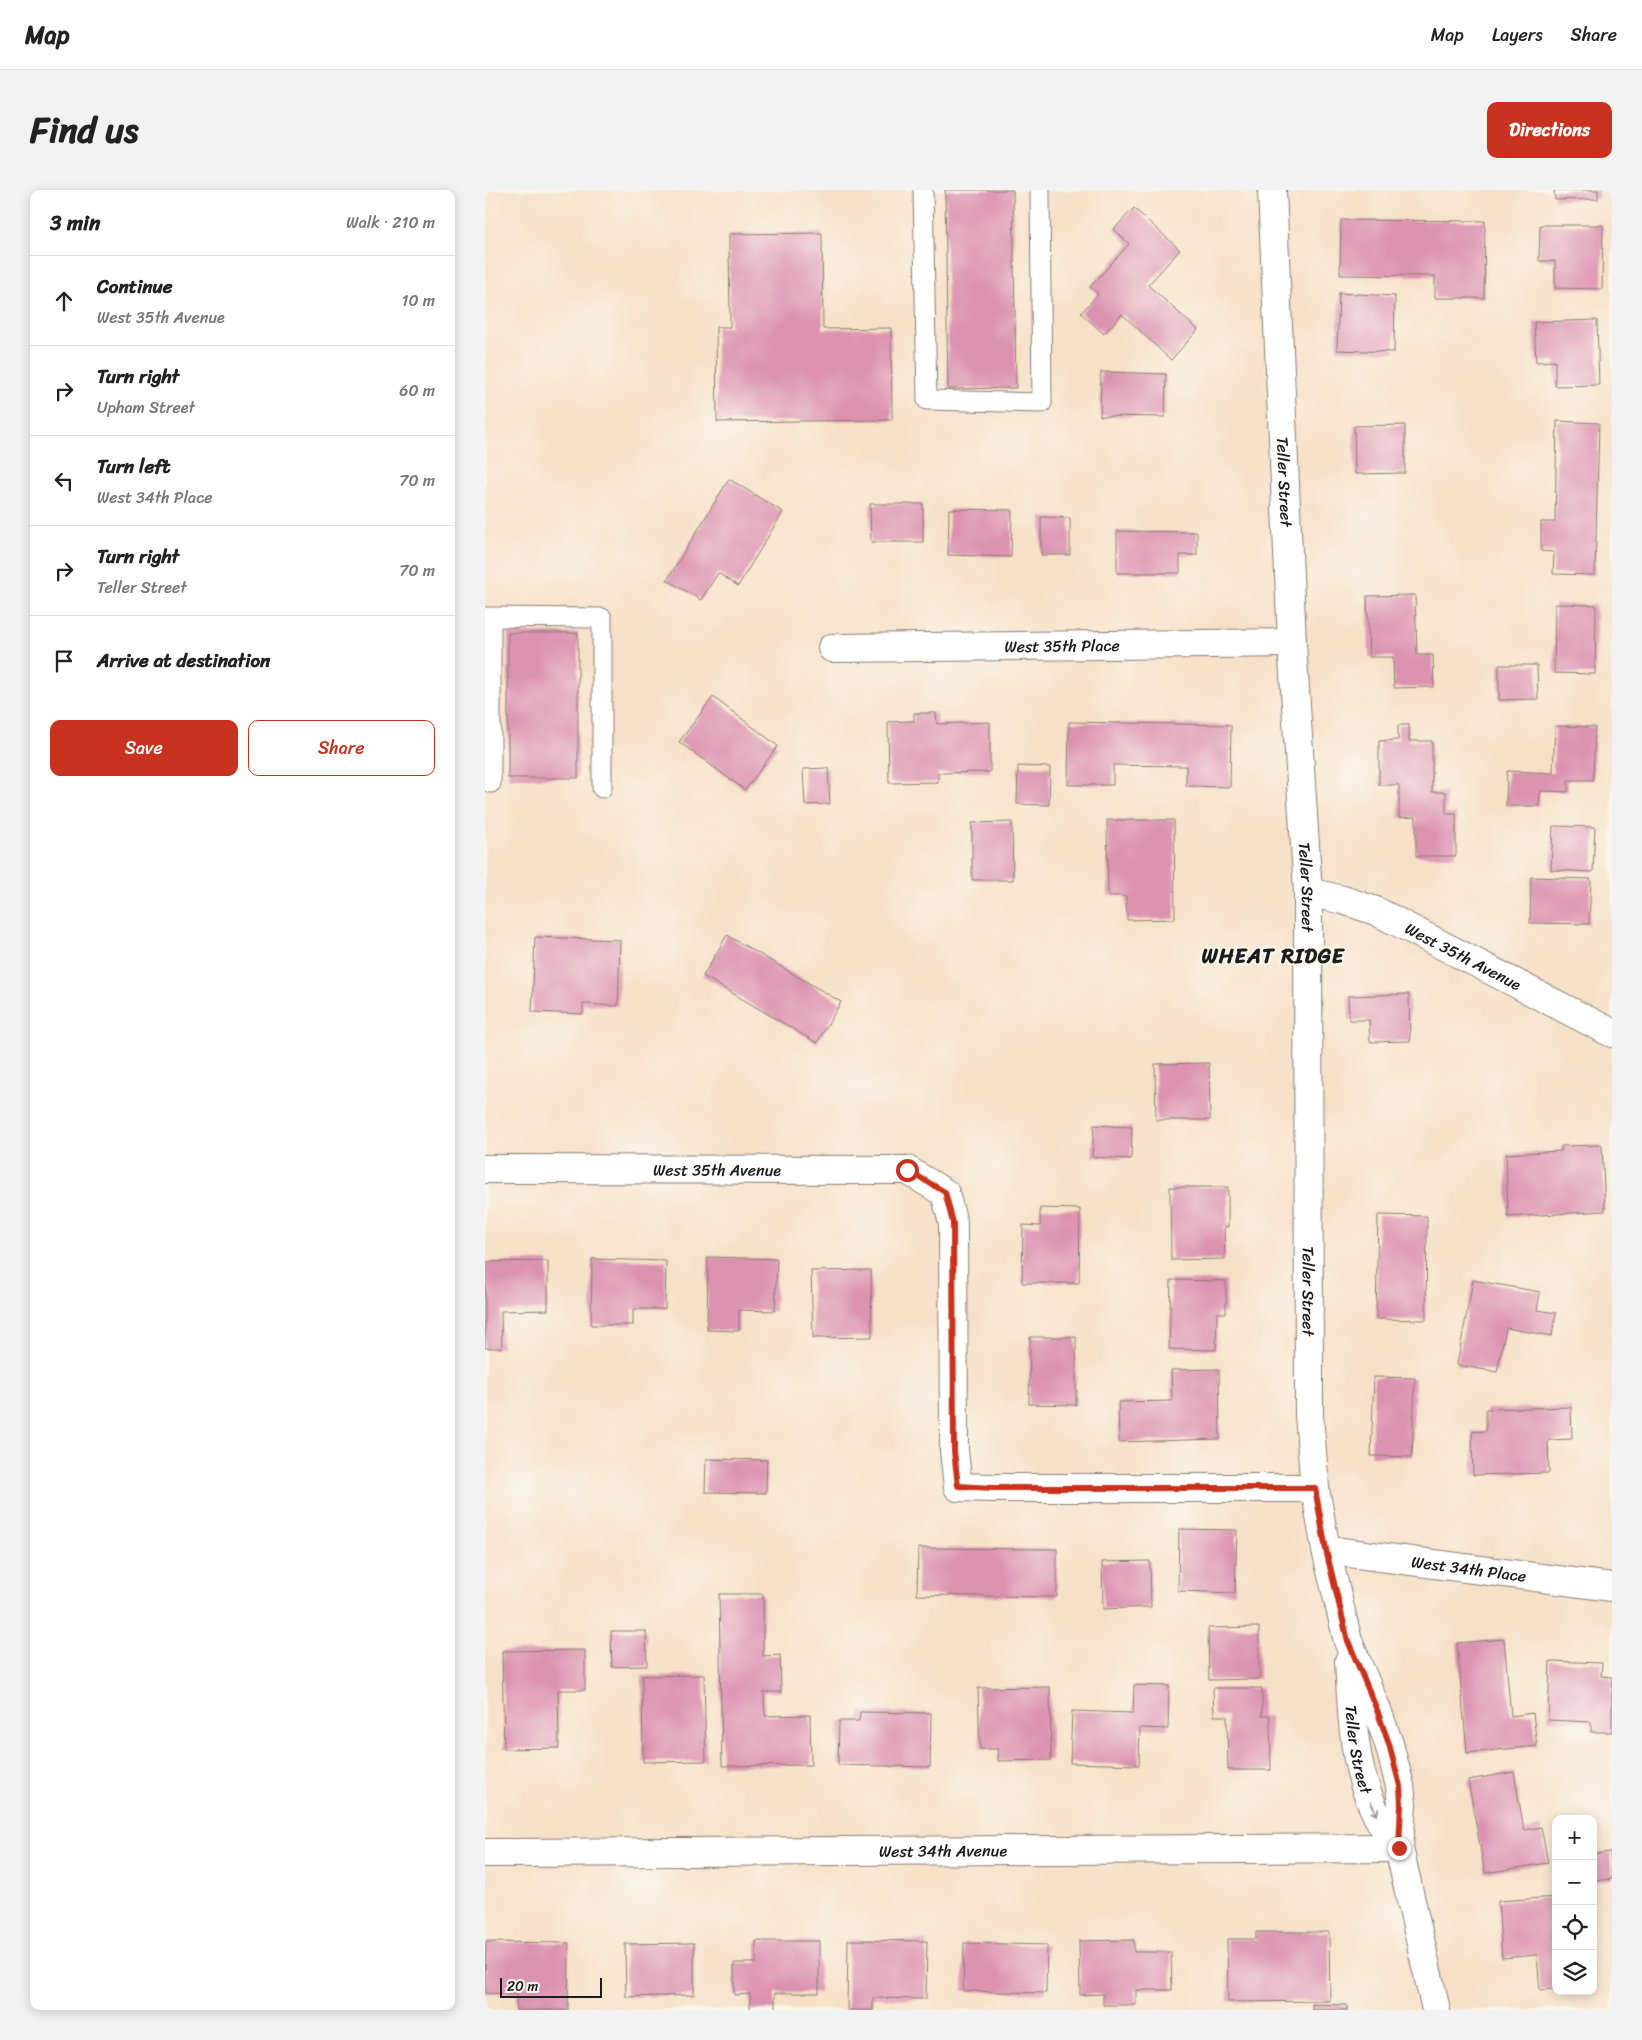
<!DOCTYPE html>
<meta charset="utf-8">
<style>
:root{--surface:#fff;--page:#f2f2f2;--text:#222;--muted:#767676;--line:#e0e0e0;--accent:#c8321e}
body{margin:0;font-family:Sriracha,sans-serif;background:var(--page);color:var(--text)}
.controls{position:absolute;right:15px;bottom:15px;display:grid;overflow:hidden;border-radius:10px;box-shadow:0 2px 12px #0003}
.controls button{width:45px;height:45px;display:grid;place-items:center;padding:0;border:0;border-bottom:1px solid var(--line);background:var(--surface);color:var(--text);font:25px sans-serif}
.scale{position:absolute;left:15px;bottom:12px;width:102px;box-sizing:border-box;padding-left:5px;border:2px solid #1c1c1c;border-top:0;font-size:14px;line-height:18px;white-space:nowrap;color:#1c1c1c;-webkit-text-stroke:4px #fbf7ec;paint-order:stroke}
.stop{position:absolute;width:15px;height:15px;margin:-11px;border:4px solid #c8321e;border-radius:50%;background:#fff}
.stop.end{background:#c8321e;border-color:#fff;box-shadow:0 1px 5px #0008}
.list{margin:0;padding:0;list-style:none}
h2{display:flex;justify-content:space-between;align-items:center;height:65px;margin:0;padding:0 20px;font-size:21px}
h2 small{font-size:16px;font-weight:400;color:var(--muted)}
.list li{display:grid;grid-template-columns:32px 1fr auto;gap:15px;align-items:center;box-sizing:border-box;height:90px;padding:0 20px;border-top:1px solid var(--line)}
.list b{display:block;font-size:19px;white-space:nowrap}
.list p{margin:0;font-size:16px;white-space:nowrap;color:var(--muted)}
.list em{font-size:16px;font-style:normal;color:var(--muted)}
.actions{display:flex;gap:10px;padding:15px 20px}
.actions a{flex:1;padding:11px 0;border:1px solid var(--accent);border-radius:10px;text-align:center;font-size:18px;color:var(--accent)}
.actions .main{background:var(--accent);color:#fff}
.icon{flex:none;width:28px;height:28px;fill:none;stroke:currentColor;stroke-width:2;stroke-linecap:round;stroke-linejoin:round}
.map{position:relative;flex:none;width:1127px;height:1820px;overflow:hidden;border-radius:10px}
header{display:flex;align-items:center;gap:30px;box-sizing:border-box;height:70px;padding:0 25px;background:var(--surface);border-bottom:1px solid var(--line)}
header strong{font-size:24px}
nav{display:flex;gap:28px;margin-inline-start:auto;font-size:18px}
.intro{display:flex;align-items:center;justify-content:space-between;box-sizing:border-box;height:120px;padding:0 30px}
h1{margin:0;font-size:35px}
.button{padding:12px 22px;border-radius:10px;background:var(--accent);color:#fff;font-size:18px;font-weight:700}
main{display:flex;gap:30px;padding:0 30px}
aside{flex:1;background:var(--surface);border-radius:10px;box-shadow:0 2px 12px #0003}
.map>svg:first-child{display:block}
</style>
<header>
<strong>Map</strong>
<nav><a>Map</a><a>Layers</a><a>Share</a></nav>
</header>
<div class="intro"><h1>Find us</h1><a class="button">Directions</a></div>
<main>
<aside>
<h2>3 min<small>Walk · 210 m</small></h2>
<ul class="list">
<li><svg class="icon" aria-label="ahead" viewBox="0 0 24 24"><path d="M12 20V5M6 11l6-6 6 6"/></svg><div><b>Continue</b><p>West 35th Avenue</p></div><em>10 m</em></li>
<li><svg class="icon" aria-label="right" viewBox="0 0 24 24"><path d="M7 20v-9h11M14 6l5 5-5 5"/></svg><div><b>Turn right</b><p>Upham Street</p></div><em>60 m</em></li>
<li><svg class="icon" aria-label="left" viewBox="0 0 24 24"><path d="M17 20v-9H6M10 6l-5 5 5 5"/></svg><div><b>Turn left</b><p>West 34th Place</p></div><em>70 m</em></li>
<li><svg class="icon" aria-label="right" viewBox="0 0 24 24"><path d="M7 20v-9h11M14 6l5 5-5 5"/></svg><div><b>Turn right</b><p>Teller Street</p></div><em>70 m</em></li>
<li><svg class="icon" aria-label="arrive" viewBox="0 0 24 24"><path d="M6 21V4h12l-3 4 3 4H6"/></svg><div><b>Arrive at destination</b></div></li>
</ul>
<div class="actions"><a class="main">Save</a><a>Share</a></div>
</aside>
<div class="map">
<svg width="1127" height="1820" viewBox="0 0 1127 1820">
<rect width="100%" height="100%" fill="#fbf7ec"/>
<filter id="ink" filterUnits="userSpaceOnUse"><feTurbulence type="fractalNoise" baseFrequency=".02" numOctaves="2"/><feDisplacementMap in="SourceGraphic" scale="10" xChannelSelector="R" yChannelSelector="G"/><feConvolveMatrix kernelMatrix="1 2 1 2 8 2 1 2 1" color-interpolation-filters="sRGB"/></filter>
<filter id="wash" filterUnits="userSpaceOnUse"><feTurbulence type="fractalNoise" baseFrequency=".0096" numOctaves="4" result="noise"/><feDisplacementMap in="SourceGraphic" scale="20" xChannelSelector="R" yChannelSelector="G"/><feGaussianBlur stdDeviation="1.12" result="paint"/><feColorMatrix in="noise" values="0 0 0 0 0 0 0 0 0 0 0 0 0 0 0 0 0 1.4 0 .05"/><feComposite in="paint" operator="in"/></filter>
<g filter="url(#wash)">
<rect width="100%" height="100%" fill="#f6e0c7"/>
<g id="blocks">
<g fill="#dc92b1">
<polygon points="460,0 528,0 531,198 463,199"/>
<polygon points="1069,0 1113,0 1113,9 1070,10"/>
<polygon points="649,18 695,60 663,95 713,140 686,170 637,124 619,144 596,123 613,104 605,97 644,54 629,39"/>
<polygon points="856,30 1000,31 999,108 950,108 950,86 855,85"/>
<polygon points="1055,35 1118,35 1117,99 1070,98 1070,71 1054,71"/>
<polygon points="337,43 338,139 406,138 407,230 232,232 231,137 245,137 244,44"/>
<polygon points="854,103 910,106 909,162 852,160"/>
<polygon points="1112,130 1114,195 1070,196 1070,171 1051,172 1049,132"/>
<polygon points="616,182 681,184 680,227 615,226"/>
<polygon points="1072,231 1114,233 1110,385 1068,384 1069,362 1056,361 1056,332 1070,332"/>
<polygon points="920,235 920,283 870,284 869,236"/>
<polygon points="244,289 298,322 253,396 233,383 216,410 182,390"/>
<polygon points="385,314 438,314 438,352 386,352"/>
<polygon points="464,319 527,320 526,367 463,365"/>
<polygon points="556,327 585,328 585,365 556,365"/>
<polygon points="632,341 712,342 712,365 695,365 695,383 632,383"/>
<polygon points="930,405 932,465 948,465 949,497 909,498 908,467 884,467 882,406"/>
<polygon points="1070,414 1111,415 1110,484 1069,483"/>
<rect x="23" y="443" width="70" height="145"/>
<polygon points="1014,475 1052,475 1053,509 1014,510"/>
<polygon points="228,507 293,556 260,600 194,552"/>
<polygon points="429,523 451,523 452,534 505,532 505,582 453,583 453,592 404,593 403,532 429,531"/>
<polygon points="584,532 746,535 745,597 701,596 701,576 628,575 628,595 583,595"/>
<polygon points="913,535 924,535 924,551 947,551 947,602 961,602 961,624 971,624 971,666 931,666 931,627 914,628 914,595 894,595 894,551 913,550"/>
<polygon points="1070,536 1110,537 1108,590 1083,590 1083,602 1055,601 1054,616 1021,616 1022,581 1068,583"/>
<polygon points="533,576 565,577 564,615 532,614"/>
<polygon points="343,578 345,614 320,615 318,579"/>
<polygon points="622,630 689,630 690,729 642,730 641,706 623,706"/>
<polygon points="527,632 528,690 487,690 487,633"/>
<polygon points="1068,636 1110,637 1108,682 1066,680"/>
<polygon points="1046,687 1106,689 1104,734 1045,733"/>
<polygon points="242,745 356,812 332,853 218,786"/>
<polygon points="50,747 135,750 133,816 98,814 98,824 47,822"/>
<polygon points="924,804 925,851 885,852 884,830 864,830 863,806"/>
<polygon points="724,873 725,930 671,930 670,874"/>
<polygon points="609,935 647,937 646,969 607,967"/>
<polygon points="1117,955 1120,1021 1023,1027 1021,964 1076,961 1076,956"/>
<polygon points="685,997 743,997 743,1037 739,1037 740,1069 686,1070"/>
<polygon points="555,1018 595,1019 594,1093 537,1093 538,1035 555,1036"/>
<polygon points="893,1025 942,1026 941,1130 891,1129"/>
<polygon points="223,1067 292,1069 290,1121 254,1120 254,1141 222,1140"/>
<polygon points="107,1069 181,1071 180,1119 148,1119 148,1135 106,1135"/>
<polygon points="63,1071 63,1120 16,1121 17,1158 0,1158 0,1072"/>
<polygon points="386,1080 387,1147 328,1148 326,1081"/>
<polygon points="686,1090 741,1091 741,1123 732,1123 731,1160 684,1159"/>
<polygon points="988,1090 1055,1102 1052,1120 1071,1123 1067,1146 1021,1138 1012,1182 972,1175"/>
<polygon points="545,1147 591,1147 591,1215 544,1214"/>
<polygon points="734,1179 735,1249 634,1252 633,1212 687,1211 686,1180"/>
<polygon points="889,1187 930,1188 927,1267 886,1266"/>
<polygon points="1086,1217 1087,1249 1063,1250 1064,1283 988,1285 987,1242 1001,1241 1001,1219"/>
<polygon points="221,1269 282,1270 281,1303 220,1302"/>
<polygon points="694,1339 752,1340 750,1403 693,1401"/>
<polygon points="433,1358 572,1359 572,1407 432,1405"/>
<polygon points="665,1371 666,1417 618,1419 617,1372"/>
<polygon points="234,1404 278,1404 278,1466 295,1465 296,1502 279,1502 280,1526 325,1525 326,1575 237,1576"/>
<polygon points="774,1437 774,1489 724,1490 723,1438"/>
<polygon points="126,1441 161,1441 162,1476 127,1477"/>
<polygon points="1019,1449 1026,1526 1048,1523 1052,1556 982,1563 972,1453"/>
<polygon points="100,1460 100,1500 73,1500 74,1558 19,1559 17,1461"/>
<polygon points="1065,1471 1117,1473 1116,1486 1127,1487 1127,1542 1106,1542 1106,1532 1063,1530"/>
<polygon points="219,1485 221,1571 158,1572 157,1486"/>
<polygon points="649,1495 684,1496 683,1539 655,1538 654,1575 585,1573 587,1521 648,1523"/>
<polygon points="565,1497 566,1570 513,1571 513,1559 495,1559 493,1498"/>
<polygon points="728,1498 777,1498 777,1526 785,1526 786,1580 743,1580 742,1526 729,1526"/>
<polygon points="375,1522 446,1523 445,1577 353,1575 354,1531 374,1531"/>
<polygon points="1029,1582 1039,1640 1056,1637 1063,1673 1000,1683 983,1590"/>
<polygon points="1125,1662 1127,1689 1108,1691 1108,1664"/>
<polygon points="1071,1707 1071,1799 1055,1800 1052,1765 1017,1768 1013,1711"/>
<polygon points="771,1742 844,1742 845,1811 743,1812 742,1749 771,1749"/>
<polygon points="363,1750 442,1751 441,1809 388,1808 388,1820 362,1820"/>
<polygon points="649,1750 649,1762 686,1762 687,1800 651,1800 651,1815 618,1815 618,1804 595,1805 594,1751"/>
<polygon points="271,1751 334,1751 334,1803 290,1803 290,1820 265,1820 265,1804 249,1805 249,1773 271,1773"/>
<polygon points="1,1752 84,1753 83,1820 31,1820 32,1804 0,1803"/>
<polygon points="209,1753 209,1805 141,1807 140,1754"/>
<polygon points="479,1753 562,1755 561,1803 478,1801"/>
<polygon points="827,1814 862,1815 862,1820 827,1820"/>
</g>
</g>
</g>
<g filter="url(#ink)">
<use href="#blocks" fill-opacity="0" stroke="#897e72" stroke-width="1"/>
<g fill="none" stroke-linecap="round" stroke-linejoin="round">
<g stroke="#897e72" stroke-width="21">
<g id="service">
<polyline points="438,0 442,210 557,213 555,0"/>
<polyline points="0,427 117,428 117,598"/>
<polyline points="6,428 6,593"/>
</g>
</g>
<g stroke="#897e72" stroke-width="30">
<g id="minor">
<path id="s1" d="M 347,458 L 807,453"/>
<path id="s2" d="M 0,979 L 422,980 L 460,1003 L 468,1033 L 469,1261 L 473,1297 L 508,1298 L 830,1298"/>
<path id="s3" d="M 841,1360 L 1127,1397"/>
<path id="s4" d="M 0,1663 L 914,1658"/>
</g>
</g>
<g stroke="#897e72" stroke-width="30">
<g id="tertiary">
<path id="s5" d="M 787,0 L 807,453 L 823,702 L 824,1225 L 830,1298 L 841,1360 L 863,1451 L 892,1520 L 904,1554 L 915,1596 L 917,1614 L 914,1658 L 951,1820"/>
<path id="s6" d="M 823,702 L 858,710 L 891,721 L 1127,843"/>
<path id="s7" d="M 864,1471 C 867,1521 867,1573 889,1619 C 895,1634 905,1646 914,1658"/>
</g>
</g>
<use href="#service" stroke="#fff" stroke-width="19"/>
<use href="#minor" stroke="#fff" stroke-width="28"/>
<use href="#tertiary" stroke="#fff" stroke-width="28"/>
</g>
<defs><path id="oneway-shaft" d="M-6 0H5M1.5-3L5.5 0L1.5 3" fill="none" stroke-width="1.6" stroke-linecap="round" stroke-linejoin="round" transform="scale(1.25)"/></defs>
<use stroke="#999" href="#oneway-shaft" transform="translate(889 1619) rotate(65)"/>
</g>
<g fill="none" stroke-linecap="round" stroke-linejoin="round" filter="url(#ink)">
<polyline stroke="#c8321e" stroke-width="6" points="422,980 460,1002 468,1033 469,1261 473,1296 508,1298 830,1298 841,1360 863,1451 892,1520 904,1554 915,1596 916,1614 914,1658"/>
</g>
<g text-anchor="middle" stroke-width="4" stroke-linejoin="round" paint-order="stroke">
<g font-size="16" fill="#1c1c1c" stroke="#fbf7ec">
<text dy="6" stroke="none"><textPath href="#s5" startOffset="292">Teller Street</textPath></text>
<text dy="6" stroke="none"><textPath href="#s1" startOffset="230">West 35th Place</textPath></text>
<text dy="6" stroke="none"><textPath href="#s5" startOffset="698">Teller Street</textPath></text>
<text dy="6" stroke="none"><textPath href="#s6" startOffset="169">West 35th Avenue</textPath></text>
<text dy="6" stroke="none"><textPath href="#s2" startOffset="232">West 35th Avenue</textPath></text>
<text dy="6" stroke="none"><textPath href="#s5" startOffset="1102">Teller Street</textPath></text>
<text dy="6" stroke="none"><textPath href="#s3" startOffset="144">West 34th Place</textPath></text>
<text dy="6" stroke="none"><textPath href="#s7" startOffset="89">Teller Street</textPath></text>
<text dy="6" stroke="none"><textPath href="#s4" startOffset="458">West 34th Avenue</textPath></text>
</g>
<g font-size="21" font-weight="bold" letter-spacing="1" fill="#1c1c1c" stroke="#fbf7ec">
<text x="788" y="773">WHEAT RIDGE</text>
</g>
</g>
</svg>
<div class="controls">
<button>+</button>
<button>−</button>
<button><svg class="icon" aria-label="locate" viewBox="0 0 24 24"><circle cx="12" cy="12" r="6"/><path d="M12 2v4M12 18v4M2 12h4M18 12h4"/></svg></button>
<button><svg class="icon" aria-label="layers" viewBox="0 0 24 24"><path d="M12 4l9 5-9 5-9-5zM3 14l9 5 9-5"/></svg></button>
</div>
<div class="scale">20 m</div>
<div class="stop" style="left:422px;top:980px"></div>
<div class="stop end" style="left:914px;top:1658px"></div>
</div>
</main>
